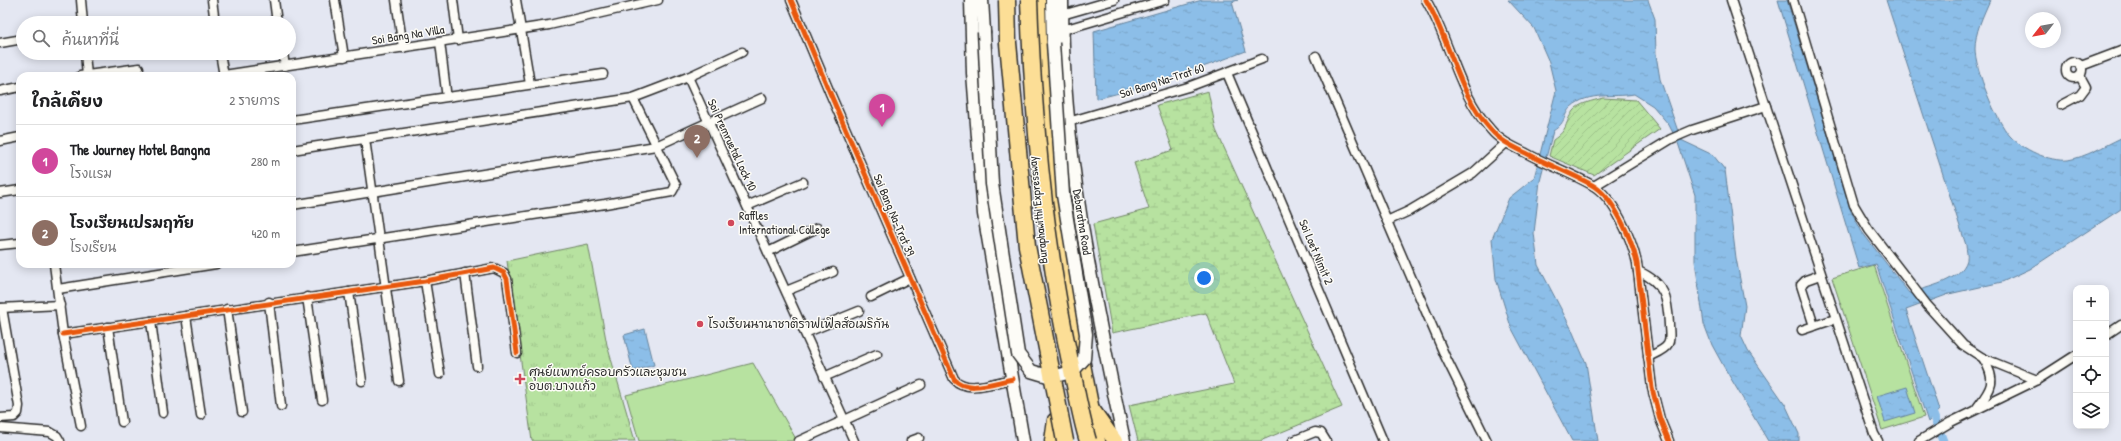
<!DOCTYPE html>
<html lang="th">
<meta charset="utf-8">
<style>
:root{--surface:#fff;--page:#f6f6f6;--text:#202124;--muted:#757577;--line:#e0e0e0;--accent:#db2777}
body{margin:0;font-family:"Patrick Hand","Playpen Sans Thai",sans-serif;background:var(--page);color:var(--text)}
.controls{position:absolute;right:12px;bottom:12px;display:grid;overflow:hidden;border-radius:8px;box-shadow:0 2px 10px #0003}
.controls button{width:36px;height:36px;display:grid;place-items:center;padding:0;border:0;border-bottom:1px solid var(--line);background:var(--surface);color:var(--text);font:20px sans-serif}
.compass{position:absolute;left:2025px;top:12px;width:36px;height:36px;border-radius:50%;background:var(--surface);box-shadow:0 2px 10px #0003;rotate:239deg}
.you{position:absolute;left:1204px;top:278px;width:14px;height:14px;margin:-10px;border:3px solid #fff;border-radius:50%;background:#1a73e8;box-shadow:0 0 0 6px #1a73e833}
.badge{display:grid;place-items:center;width:26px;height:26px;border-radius:50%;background:var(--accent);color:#fff;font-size:13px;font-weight:700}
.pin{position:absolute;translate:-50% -33px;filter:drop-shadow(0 1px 2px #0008)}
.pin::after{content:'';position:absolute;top:21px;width:14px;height:12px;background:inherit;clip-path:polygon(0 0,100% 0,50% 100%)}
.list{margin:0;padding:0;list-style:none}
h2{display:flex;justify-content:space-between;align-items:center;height:52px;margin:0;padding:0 16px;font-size:17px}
h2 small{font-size:13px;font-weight:400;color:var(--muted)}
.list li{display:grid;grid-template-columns:26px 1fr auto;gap:12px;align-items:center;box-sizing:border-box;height:72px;padding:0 16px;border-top:1px solid var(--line)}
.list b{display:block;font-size:15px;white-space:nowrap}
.list p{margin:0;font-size:13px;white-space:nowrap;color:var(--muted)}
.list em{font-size:13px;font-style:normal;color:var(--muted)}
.icon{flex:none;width:22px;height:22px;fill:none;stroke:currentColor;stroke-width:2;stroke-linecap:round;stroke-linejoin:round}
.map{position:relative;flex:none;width:2121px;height:441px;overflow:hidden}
.search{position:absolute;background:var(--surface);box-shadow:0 2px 10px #0003;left:16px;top:16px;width:280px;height:44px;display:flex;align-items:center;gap:10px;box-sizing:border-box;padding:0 14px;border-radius:22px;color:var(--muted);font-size:15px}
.panel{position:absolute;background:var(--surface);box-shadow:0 2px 10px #0003;left:16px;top:72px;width:280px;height:196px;border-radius:12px}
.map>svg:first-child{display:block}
</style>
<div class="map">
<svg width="2121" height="441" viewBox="0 0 2121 441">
<defs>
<pattern id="grass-tufts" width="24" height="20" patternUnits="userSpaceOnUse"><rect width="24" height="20" fill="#b7e2a0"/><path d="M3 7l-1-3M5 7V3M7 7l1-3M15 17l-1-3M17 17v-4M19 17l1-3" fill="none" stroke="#9ec28a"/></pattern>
<pattern id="wetland-marsh" width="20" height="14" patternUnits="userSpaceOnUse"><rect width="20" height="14" fill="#b7e2a0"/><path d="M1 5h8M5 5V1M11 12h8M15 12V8" fill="none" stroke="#9ec28a"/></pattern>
<pattern id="garden-furrows" width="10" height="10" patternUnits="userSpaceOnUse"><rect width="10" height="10" fill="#b7e2a0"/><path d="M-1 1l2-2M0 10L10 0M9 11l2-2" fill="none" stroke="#9ec28a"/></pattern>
<pattern id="water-ripples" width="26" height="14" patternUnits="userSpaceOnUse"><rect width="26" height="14" fill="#8cbee8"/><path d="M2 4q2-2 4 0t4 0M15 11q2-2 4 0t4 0" fill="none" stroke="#79a3c7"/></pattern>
</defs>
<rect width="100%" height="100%" fill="#e4e7f2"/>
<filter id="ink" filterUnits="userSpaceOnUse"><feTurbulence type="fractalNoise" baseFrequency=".025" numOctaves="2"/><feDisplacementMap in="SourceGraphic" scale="8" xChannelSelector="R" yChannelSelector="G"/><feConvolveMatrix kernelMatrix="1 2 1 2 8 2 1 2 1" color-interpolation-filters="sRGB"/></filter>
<g filter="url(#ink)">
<polygon fill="url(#grass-tufts)" stroke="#718666" points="588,244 607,345 635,441 532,441 507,261"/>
<polygon fill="url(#wetland-marsh)" stroke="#718666" points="1208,91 1216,130 1342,407 1260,441 1138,441 1129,405 1234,384 1206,313 1112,333 1093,224 1149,209 1134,163 1173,150 1157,105"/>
<path fill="url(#garden-furrows)" stroke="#718666" d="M 1603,98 L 1636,100 L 1660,129 L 1594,175 L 1549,156 L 1553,140 C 1569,129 1564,124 1573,111 C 1579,103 1593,101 1603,98 Z"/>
<g fill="#b7e2a0" stroke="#718666">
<polygon points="1874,265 1924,417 1882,430 1832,278"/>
<polygon points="753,363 796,439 793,441 639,441 626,395"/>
</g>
<g fill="url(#water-ripples)" stroke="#65839c">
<path d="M 1202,0 L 1238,0 L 1232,2 L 1246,51 C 1197,70 1148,86 1096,99 L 1094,31 Z"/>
<path d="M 1508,0 L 1648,0 L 1655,19 L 1656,55 L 1660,79 L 1681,140 L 1713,155 L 1725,170 L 1736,258 L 1745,306 L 1741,336 L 1748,351 L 1785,404 L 1799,434 L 1799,441 L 1768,441 L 1724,367 L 1712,345 L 1704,324 L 1695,261 L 1695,195 L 1678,143 L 1669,125 L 1653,106 L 1634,94 C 1613,98 1589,91 1571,107 C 1563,114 1567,122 1553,131 L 1540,181 L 1534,233 L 1538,265 L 1571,328 L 1586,363 L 1598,441 L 1572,441 L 1511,327 L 1496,279 L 1492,239 L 1509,198 L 1534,178 L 1556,91 L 1549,62 L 1534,28 Z"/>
<path d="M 1778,0 L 1787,0 L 1851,211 L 1862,232 L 1909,293 C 1928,287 1961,281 1967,260 C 1968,256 1966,249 1966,245 L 1886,0 L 1990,0 C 1983,16 1975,32 1975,49 C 1975,69 1996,121 2010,136 C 2022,149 2049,162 2068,160 C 2086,157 2104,146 2121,138 L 2121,209 L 2030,269 L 2002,282 L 1949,294 L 1906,310 L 1939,410 L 1928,422 L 1876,264 L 1859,268 Z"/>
<polygon points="645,329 654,365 633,371 624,335"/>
<polygon points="1907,387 1915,413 1885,422 1877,396"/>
</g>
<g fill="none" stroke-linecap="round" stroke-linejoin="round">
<polyline stroke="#8cbee8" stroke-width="9" points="1932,412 1943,441"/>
<g stroke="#2b2b2b" stroke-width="11">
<g id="minor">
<polyline points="81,0 83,23"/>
<polyline points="212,0 215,23"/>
<polyline points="274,0 277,23"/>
<polyline points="335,0 344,57"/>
<polyline points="396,0 403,48"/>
<polyline points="453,0 458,40"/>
<polyline points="516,0 530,84"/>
<path d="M 791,0 L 830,93 L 954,379 C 967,394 995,382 1013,379"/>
<path d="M 1426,0 C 1450,40 1458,94 1491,130 C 1500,141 1514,147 1526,153 C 1548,165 1571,173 1592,185 C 1614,197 1632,240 1637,263 L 1652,388 L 1660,419 L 1669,441"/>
<polyline points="1731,0 1874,434 1878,441"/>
<polyline points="1793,0 1854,205 1869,230 1927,305 1963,345 1983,358 2037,380"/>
<polyline points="1062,15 1114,0"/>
<polyline points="1063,30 1165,0"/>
<polyline points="440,42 446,91"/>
<polyline points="0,43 23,39"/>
<polyline points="85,53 87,76"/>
<polyline points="220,53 224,76"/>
<polyline points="283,53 285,66"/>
<polyline points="1316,56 1445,356 1487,441"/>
<circle cx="2074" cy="70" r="8"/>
<polyline points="2081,66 2121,51"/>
<polyline points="1227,73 1383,441"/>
<polyline points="224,75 549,25 658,0"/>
<polyline points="80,76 139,68"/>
<polyline points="688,77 854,441"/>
<polyline points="0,91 20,87"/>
<polyline points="2061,105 2080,95 2086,87 2080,76"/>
<polyline points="292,120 603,74"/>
<polyline points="1068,122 1188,87 1262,59"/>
<polyline points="365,139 399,381"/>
<polyline points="0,141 20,137"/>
<polyline points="292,150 633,98 688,77 742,52"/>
<polyline points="1594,186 1671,139 1692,130 1766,106"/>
<polyline points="0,193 20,190"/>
<polyline points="292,205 656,146 762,98"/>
<polyline points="747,206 803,182"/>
<polyline points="1387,221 1409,211 1473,173 1506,143"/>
<polyline points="0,245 20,243"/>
<polyline points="292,252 605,204 672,192 676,185 633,98"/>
<polyline points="768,252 817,228"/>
<polyline points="54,264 63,334 81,426"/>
<path d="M 1638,271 C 1665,283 1668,298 1669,325 C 1669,331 1671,339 1668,344 C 1665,350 1654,354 1648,357"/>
<polyline points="465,273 477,366"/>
<polyline points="425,281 440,374"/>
<polyline points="58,289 216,264"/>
<polyline points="786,291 833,272"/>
<polyline points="349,292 362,381"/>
<polyline points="307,297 322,400"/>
<polyline points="871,297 910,278"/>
<polyline points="269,302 281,406"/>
<polyline points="0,308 60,305"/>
<polyline points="227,309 242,412"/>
<polyline points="186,316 201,415"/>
<polyline points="151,321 163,413"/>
<polyline points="1814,326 1801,285 1806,280 1820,275"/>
<polyline points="108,327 122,422"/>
<polyline points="1802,330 1835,319"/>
<polyline points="805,333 859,311"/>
<polyline points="63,334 425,281 494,268 504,273 507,279 517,353"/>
<polyline points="2106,335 2121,325"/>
<polyline points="824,377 877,354"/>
<path d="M 1976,409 C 1991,389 1998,382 1983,358"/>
<polyline points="0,418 14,417 18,413 19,406 2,308"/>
<polyline points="0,428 50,432 57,436 60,441"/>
<polyline points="799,441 921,385"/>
<polyline points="911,441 919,438"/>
<polyline points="1293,441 1315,432 1321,433 1326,441"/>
<polyline points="1919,441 1951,422 2037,380 2076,355"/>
</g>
</g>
<g stroke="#2b2b2b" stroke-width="15">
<g id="secondary">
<polyline points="971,0 973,73 984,214 1023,441"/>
<polyline points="982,0 984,32"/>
<polyline points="1052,0 1053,43"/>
<path d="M 1062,0 C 1062,151 1093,295 1124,441"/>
</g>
</g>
<g stroke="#2b2b2b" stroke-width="17">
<g id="trunk">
<polyline points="1038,0 1039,39 1059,241 1098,441"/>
<polyline points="1093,410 1115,441"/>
<polyline points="1052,441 1055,420"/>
</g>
</g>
<use href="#minor" stroke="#fdfcf7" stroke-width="8"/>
<use href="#secondary" stroke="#fdfcf7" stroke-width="12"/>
<use href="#trunk" stroke="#fcde96" stroke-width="14"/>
<g stroke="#2b2b2b" stroke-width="15" stroke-linecap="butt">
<polyline id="secondary-bridge" points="984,32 992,184 1018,354 1031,371 1051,377 1072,372 1084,359 1086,334 1063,195 1053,43"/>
</g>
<g stroke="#2b2b2b" stroke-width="19" stroke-linecap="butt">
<g id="motorway-bridge">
<polyline points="1007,0 1008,43 1027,246 1065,441"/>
<path d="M 1029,0 C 1033,121 1045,243 1070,361 C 1076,388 1080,415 1088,441"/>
</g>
</g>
<use href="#secondary-bridge" stroke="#fdfcf7" stroke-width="12"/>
<use href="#motorway-bridge" stroke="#fcde96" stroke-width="16"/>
<g stroke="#fdfcf7" stroke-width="8">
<g id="cycleway">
<path d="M 791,0 L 830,93 L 954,379 C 967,394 995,382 1013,379"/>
<path d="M 1426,0 C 1450,40 1458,94 1491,130 C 1500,141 1514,147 1526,153 C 1548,165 1571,173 1592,185 C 1614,197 1632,240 1637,263 L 1652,388 L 1660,419 L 1669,441"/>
<polyline points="63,334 425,281 494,268 504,273 507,279 517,353"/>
</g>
</g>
<use href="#cycleway" stroke="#e8590c" stroke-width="5"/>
</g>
</g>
<g fill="#d1495b" stroke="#fdfcf7" stroke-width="1.5">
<circle cx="731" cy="223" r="4"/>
<circle cx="700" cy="324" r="4"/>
<path d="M518 373h4v4h4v4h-4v4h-4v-4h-4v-4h4z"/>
</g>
<g text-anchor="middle" stroke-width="3" stroke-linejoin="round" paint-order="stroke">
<g font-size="12" fill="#2b2b2b" stroke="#fdfcf7">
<text transform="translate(408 35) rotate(-9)" y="4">Soi Bang Na Villa</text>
<text transform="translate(1162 81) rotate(-18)" y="4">Soi Bang Na-Trat 60</text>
<text transform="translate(732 145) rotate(65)" y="4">Soi Premruetal Lock 10</text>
<text transform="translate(1038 210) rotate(-96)" y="4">Buraphawithi Expressway</text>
<text transform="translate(894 215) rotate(67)" y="4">Soi Bang Na-Trat 39</text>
<text transform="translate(1082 222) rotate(81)" y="4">Debaratna Road</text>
<text transform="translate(1316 252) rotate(67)" y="4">Soi Loet Nimit 2</text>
</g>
<g font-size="12" fill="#2b2b2b" stroke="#fdfcf7" text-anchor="start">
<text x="739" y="220">Raffles<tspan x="739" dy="14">International College</tspan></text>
<text x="708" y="328">โรงเรียนนานาชาติราฟเฟิลส์อเมริกัน</text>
<text x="529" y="376">ศุนย์แพทย์ครอบครัวและชุมชน<tspan x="529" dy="14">อบต.บางแก้ว</tspan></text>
</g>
</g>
</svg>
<div class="controls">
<button>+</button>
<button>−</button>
<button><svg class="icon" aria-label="locate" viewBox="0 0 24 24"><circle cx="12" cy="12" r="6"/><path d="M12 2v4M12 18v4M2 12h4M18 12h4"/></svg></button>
<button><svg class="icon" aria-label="layers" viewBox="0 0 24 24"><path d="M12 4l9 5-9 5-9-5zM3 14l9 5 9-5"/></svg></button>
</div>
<svg class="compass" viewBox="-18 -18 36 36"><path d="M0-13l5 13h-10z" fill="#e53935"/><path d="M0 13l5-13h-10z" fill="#757577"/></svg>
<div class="you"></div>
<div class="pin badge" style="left:882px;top:127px;background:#d1479c">1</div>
<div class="pin badge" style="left:697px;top:158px;background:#8d6e63">2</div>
<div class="search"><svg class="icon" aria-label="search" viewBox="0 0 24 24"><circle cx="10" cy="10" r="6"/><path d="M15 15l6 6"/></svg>ค้นหาที่นี่</div>
<section class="panel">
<h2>ใกล้เคียง<small>2 รายการ</small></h2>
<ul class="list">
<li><span class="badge" style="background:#d1479c">1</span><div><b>The Journey Hotel Bangna</b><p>โรงแรม</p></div><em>280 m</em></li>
<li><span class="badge" style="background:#8d6e63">2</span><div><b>โรงเรียนเปรมฤทัย</b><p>โรงเรียน</p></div><em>420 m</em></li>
</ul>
</section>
</div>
